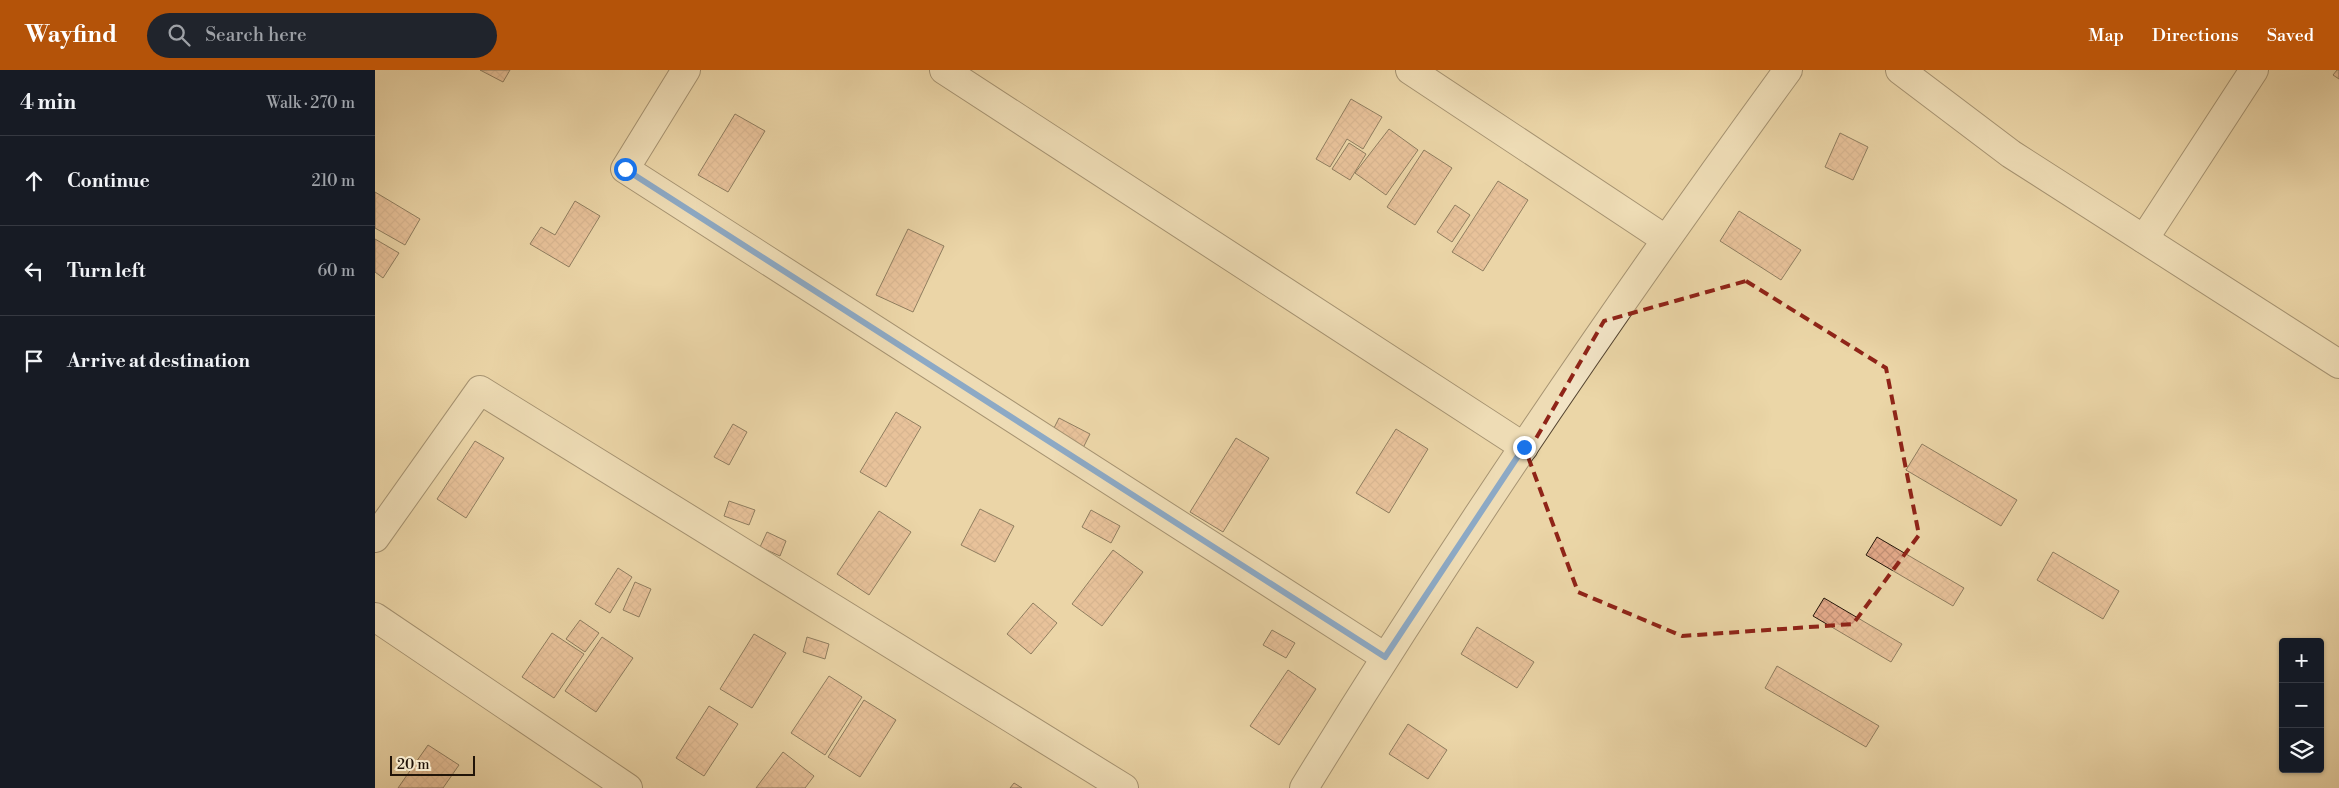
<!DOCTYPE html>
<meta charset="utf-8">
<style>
:root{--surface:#171b24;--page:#20242c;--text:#f1f3f6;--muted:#9ea1a6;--line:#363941;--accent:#b45309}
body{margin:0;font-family:"Libre Bodoni",serif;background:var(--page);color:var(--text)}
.controls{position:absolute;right:15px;bottom:15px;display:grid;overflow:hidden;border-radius:5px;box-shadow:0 1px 4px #0004}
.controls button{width:45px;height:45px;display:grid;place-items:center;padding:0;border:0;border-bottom:1px solid var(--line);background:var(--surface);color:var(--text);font:25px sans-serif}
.scale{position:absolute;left:15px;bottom:12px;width:85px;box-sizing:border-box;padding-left:5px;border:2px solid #211408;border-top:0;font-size:14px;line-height:18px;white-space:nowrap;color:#211408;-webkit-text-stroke:4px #f2e4c6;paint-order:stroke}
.stop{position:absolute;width:15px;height:15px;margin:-11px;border:4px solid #1a73e8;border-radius:50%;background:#fff}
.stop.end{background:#1a73e8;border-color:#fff;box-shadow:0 1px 5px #0008}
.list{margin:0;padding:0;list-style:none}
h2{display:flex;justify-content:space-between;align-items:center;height:65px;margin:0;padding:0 20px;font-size:21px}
h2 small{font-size:16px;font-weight:400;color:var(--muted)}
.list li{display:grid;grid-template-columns:32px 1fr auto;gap:15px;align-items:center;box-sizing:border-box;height:90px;padding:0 20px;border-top:1px solid var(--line)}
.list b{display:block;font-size:19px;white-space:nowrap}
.list em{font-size:16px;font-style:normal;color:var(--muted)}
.icon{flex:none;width:28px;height:28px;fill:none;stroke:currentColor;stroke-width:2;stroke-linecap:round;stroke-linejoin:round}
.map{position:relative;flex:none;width:1964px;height:718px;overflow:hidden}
header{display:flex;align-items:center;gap:30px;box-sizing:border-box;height:70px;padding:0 25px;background:var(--accent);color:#fff}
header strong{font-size:24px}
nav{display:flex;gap:28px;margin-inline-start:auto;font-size:18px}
.search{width:350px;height:45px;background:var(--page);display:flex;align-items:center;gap:12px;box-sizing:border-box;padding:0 18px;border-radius:28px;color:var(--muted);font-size:19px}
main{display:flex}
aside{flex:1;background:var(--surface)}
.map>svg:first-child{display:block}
</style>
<header>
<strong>Wayfind</strong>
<div class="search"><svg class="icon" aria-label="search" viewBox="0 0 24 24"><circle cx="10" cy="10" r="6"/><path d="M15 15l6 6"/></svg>Search here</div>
<nav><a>Map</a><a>Directions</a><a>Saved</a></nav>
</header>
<main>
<aside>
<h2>4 min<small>Walk · 270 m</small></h2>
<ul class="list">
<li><svg class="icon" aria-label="ahead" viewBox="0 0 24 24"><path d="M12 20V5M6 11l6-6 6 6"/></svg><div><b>Continue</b></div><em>210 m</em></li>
<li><svg class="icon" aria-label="left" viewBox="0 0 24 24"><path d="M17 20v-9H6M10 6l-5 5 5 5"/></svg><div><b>Turn left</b></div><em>60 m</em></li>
<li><svg class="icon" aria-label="arrive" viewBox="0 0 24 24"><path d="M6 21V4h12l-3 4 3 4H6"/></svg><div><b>Arrive at destination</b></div></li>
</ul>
</aside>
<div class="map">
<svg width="1964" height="718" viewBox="0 0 1964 718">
<defs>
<pattern id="building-cross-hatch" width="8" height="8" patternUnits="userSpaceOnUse" patternTransform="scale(1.25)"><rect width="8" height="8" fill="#e4aa8a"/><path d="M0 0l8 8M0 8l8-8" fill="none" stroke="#c39176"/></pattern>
</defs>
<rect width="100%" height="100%" fill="#ebd6a7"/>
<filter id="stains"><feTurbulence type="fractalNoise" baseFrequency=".004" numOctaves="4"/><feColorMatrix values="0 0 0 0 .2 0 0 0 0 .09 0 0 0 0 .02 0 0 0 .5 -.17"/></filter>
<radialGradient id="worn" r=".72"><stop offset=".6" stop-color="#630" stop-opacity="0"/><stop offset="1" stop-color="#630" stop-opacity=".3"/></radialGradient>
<g fill="url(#building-cross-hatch)" stroke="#211408">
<polygon points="105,0 135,0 128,12"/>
<polygon points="1962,0 1964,0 1964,9 1958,5"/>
<polygon points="976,29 1007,47 988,79 972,69 955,97 941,89"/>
<polygon points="360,44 390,61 353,122 323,105"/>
<polygon points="1014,59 1043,80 1011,125 980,103"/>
<polygon points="1465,63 1493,77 1478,110 1450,97"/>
<polygon points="974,73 991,84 975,110 957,99"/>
<polygon points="1049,80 1077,98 1040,155 1012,137"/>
<polygon points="1123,111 1153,130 1108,201 1077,182"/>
<polygon points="0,122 45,149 30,175 0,158"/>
<polygon points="200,131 225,146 194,197 155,174 166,157 180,165"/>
<polygon points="1080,135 1095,145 1077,172 1062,162"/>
<polygon points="1364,141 1426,180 1406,210 1345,171"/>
<polygon points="533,159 569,176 538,242 501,225"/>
<polygon points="0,169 24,183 8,208 0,202"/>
<polygon points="521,342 546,357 511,417 485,402"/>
<polygon points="684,348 715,364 708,378 677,362"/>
<polygon points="358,354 372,362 354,395 339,387"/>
<polygon points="1021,359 1053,379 1014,443 981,423"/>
<polygon points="861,368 894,388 848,462 815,442"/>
<polygon points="100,371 129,388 91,448 62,429"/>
<polygon points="1547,374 1642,430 1626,456 1531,400"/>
<polygon points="354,431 380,440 374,455 349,446"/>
<polygon points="605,439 639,456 620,492 586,475"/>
<polygon points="716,440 745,456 736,473 707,457"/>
<polygon points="504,441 536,462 494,525 462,504"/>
<polygon points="392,462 411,471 405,486 385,477"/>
<polygon points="1502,467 1589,518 1578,536 1491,485"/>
<polygon points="738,480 768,502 727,556 697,534"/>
<polygon points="1678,482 1744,521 1728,549 1662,510"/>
<polygon points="243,498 257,507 235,543 220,534"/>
<polygon points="260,512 276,519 264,547 248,540"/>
<polygon points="1449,528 1527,574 1516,592 1438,546"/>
<polygon points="658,533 682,553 656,584 632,564"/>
<polygon points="205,550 224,563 210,582 191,569"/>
<polygon points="1102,557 1159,592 1142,618 1086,584"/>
<polygon points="897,560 920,573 911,588 888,575"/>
<polygon points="177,563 209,584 179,628 147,607"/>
<polygon points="379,564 411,583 377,638 345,619"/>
<polygon points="227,567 258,588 221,642 190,621"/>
<polygon points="432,567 454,574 450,589 428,582"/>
<polygon points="1402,596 1504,656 1491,677 1390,618"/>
<polygon points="913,600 941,619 904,675 875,656"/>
<polygon points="454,606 487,627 450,685 416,663"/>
<polygon points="489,630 521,650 485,707 453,687"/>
<polygon points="334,636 363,654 329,706 301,688"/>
<polygon points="1033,654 1072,680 1053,709 1014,684"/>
<polygon points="53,675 84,695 68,718 23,718"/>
<polygon points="408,682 439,706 430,718 381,718"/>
<polygon points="639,713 647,718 635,718"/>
</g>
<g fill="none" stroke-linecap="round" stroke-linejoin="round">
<g stroke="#544430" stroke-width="30">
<g id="minor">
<polyline points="311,0 250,99 1010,587"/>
<polyline points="569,0 1149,377"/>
<polyline points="1035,0 1290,169"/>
<polyline points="1525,0 1636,84 1964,294"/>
<polyline points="1769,169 1879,0"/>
<polyline points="0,468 105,320 749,718"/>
<polyline points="0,547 253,718"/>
<path d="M 929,718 C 1080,472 1243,233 1413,0"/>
</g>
</g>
<use href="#minor" stroke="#f2e4c6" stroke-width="28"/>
</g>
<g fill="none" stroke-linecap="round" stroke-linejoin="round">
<polyline stroke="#1a73e8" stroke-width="6" points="250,99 1010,587 1149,377"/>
</g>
<path d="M0 0H1964V718H0ZM 1371,211 L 1511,298 L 1544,465 L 1478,554 L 1307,566 L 1203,522 L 1152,384 L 1229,251 Z" fill="#ebd6a7" fill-opacity=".55" fill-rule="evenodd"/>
<path fill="none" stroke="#8f2418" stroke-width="4" stroke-dasharray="10 6" stroke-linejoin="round" d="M 1371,211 L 1511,298 L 1544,465 L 1478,554 L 1307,566 L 1203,522 L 1152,384 L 1229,251 Z"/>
<rect width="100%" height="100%" filter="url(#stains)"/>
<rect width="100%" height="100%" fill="url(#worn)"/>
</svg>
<div class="controls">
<button>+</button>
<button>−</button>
<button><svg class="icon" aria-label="layers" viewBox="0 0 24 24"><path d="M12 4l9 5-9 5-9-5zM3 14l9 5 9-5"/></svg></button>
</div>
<div class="scale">20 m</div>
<div class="stop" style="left:250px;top:99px"></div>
<div class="stop end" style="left:1149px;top:377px"></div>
</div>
</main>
